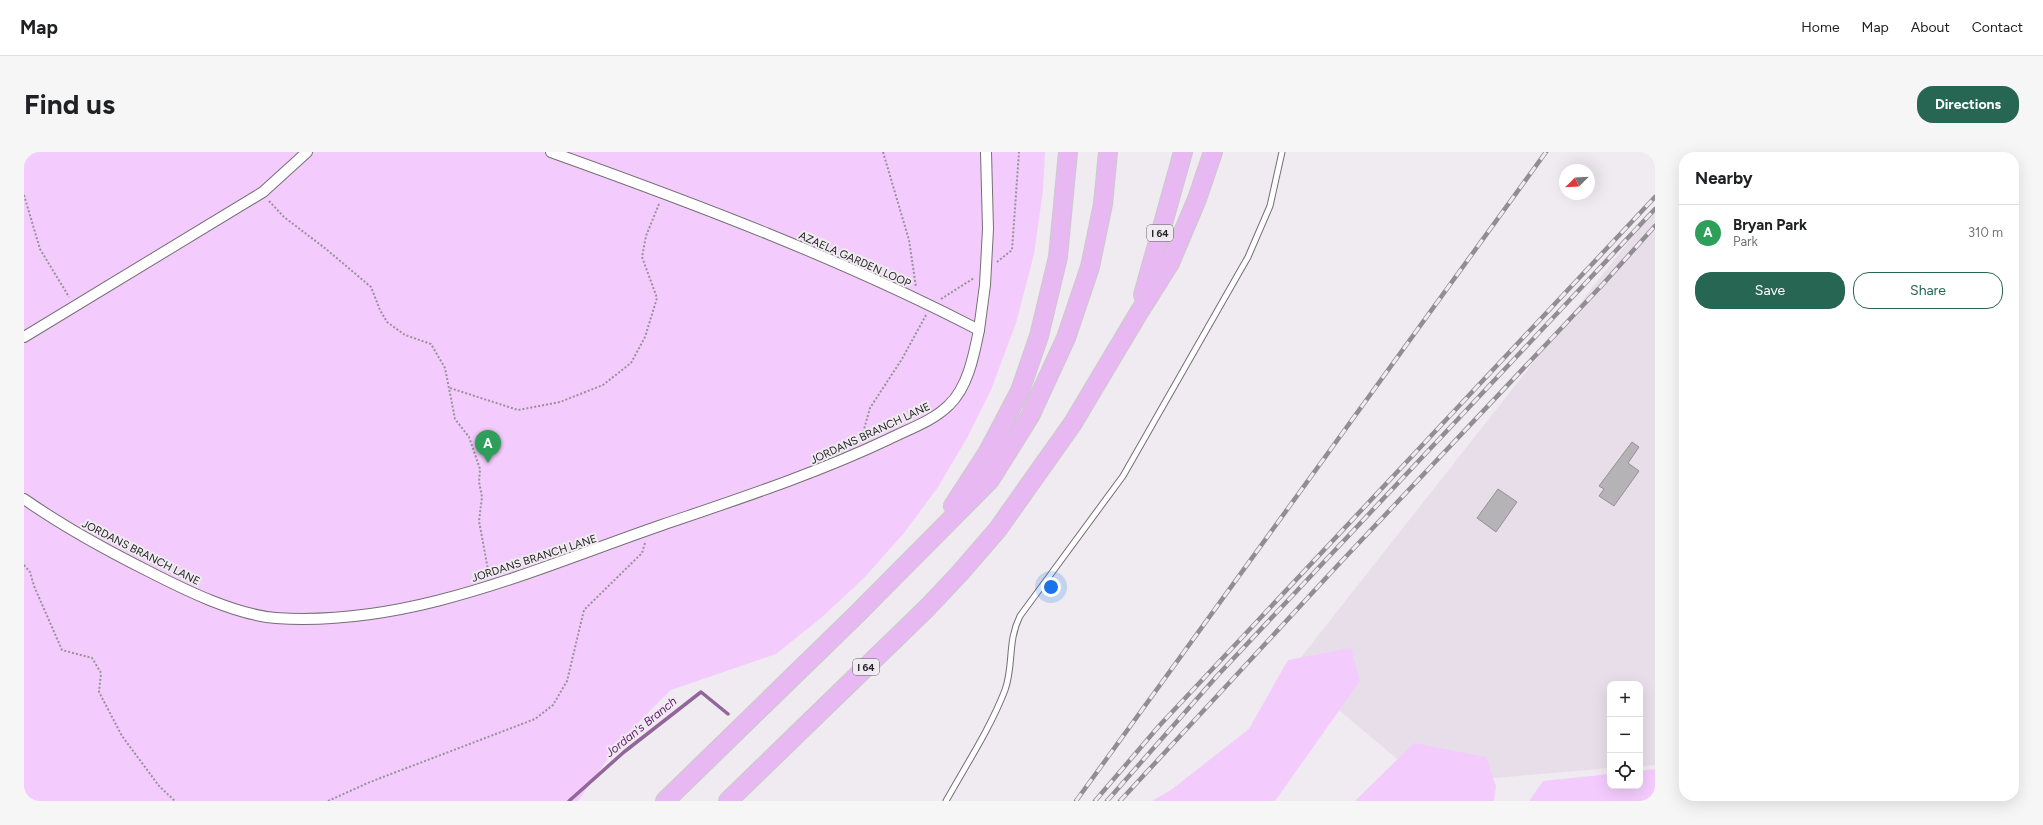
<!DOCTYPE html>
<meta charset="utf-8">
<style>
:root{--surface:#fff;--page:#f6f6f6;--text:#202124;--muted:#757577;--line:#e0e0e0;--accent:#276653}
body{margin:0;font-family:Figtree,sans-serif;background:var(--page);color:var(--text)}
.controls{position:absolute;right:12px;bottom:12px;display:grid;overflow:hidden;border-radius:8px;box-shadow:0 4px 16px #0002}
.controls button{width:36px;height:36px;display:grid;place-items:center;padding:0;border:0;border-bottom:1px solid var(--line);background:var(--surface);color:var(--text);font:20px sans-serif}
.compass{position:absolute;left:1535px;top:12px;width:36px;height:36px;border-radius:50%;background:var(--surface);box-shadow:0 4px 16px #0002;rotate:246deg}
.you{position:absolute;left:1027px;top:435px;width:14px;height:14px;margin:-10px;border:3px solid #fff;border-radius:50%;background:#1a73e8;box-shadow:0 0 0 6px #1a73e833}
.badge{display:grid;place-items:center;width:26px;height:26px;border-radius:50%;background:var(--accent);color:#fff;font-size:13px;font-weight:700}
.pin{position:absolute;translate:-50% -33px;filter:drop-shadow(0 1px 2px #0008)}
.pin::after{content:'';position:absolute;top:21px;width:14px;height:12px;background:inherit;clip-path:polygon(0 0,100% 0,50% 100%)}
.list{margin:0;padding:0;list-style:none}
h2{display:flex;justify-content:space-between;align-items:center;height:52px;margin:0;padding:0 16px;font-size:17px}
h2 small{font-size:13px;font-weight:400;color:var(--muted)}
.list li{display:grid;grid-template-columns:26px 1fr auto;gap:12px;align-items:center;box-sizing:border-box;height:56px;padding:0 16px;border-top:1px solid var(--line)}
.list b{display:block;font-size:15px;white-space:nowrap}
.list p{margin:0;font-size:13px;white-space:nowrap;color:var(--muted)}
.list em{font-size:13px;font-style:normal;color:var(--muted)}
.actions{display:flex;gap:8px;padding:12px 16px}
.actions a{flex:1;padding:9px 0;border:1px solid var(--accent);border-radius:16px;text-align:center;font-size:14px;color:var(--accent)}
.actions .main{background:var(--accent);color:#fff}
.icon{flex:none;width:22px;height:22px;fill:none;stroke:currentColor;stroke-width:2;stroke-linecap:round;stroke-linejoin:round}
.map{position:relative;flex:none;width:1631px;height:649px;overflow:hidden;border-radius:16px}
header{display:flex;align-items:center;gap:24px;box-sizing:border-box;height:56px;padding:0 20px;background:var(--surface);border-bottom:1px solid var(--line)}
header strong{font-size:19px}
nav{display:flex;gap:22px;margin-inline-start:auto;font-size:14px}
.intro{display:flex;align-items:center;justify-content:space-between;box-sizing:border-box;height:96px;padding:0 24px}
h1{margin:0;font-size:28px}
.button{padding:10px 18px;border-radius:16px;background:var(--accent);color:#fff;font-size:14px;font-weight:700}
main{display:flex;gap:24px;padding:0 24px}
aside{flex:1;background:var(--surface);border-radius:16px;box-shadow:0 4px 16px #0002}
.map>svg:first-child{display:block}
</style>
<header>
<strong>Map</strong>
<nav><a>Home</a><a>Map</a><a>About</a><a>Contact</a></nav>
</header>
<div class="intro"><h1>Find us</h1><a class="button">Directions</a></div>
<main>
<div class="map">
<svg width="1631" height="649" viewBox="0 0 1631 649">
<rect width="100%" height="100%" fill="#efebf0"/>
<polygon fill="#e8dee9" points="1631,56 1631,613 1616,614 1616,532 1586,532 1586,616 1403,632 1267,518"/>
<g fill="#f4cbfd">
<polygon points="0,0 1021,0 1019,38 1010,102 992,171 967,238 943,286 914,335 880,381 840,426 797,466 752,502 647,538 597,588 554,649 0,649"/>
<polygon points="1327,496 1336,529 1251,649 1128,649 1147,638 1225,577 1264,508"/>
<polygon points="1390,591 1462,605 1472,634 1470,649 1331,649"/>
<polygon points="1631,617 1631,649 1505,649 1519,629 1586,622 1586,634 1616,634 1616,619"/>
</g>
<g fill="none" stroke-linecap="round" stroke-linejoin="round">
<polyline stroke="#92669a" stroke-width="3.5" points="545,649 600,600 677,540 704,562"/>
</g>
<g fill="#b6b3b7" stroke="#949094">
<polygon points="1608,290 1615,295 1604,311 1615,319 1590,354 1575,344 1580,337 1575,334"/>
<polygon points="1474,337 1493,350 1472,380 1453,366"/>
</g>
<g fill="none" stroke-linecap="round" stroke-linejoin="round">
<g stroke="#747074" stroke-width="7">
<path id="lane" d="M 922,649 C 942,613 966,577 981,538 C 990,513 983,490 996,464 L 1099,324 L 1224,105 L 1246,54 L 1258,0"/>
</g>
<g stroke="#747074" stroke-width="12">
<g id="street">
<path d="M 527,0 C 672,52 818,107 955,178 L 961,133 L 964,77 L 962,0"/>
<polyline points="0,185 239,40 283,0"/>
<path d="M 0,347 C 40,375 82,398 126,420 C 161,438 212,463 252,466 C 387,475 513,416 638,373 C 714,347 791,322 865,287 C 885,277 909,269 925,253 C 944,235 950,203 955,178"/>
</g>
</g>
<g stroke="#cbcacb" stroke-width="20">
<g id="highway">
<polyline points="1119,143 1159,0"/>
<polyline points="929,354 964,300 996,239 1015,184 1034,105 1044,0"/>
<polyline points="641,649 831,464 966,328 1006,264 1042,186 1066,115 1079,52 1084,0"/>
<polyline points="704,649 903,456 936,421 974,377 1049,271 1114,162 1146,111 1173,47 1189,0"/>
</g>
</g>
<g stroke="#969397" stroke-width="2" stroke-dasharray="2 2" stroke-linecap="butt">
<polyline points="859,0 885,88 892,135"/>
<polyline points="0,43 16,97 45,145"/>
<polyline points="245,49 260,65 302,97 347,135 356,158 363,170 381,183 407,192 421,216 431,267 445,285 456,317 455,330 458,345 455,369 465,423"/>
<polyline points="973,110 988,98 995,0"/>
<polyline points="917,147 950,126"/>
<polyline points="426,236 494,258 536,250 579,233 607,211 621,185 633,146 618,105 622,84 635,52"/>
<polyline points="837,288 846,256 878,207 902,163"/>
<polyline points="0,413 6,420 10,434 38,498 68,506 77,521 75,540 98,584 135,634 151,649"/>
<polyline points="304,649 346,630 511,567 529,553 543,529 560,458 618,401 621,391"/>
</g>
<use href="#lane" stroke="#fff" stroke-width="5"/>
<use href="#street" stroke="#fff" stroke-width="10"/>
<use href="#highway" stroke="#e8b8f2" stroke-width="18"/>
<g stroke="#918e92" stroke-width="4.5">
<g id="rail">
<polyline points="1052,649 1522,0"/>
<polyline points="1071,649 1135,574 1631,45"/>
<polyline points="1083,649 1193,524 1631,57"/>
<polyline points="1096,649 1314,413 1579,132 1631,74"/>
</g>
</g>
<use href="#rail" stroke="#efebf0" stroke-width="3" stroke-dasharray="9" stroke-linecap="butt"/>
</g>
<g text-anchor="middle" stroke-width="4" stroke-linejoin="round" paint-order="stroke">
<g fill="#efebf0" stroke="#625f62" stroke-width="1">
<rect x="1123" y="73" width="26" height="16" rx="3"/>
<rect x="829" y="507" width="26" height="16" rx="3"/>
</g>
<g font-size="10" font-weight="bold" fill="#252325">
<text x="1136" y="85">I 64</text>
<text x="842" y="519">I 64</text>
</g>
<g font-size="11" fill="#252325" stroke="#efebf0">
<text transform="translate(831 107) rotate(24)" y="4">AZAELA GARDEN LOOP</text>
<text transform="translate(846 281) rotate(-25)" y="4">JORDANS BRANCH LANE</text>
<text transform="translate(117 400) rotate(27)" y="4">JORDANS BRANCH LANE</text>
<text transform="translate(510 406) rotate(-18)" y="4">JORDANS BRANCH LANE</text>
</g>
<g font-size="12" font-style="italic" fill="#651973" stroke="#efebf0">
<text transform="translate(617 575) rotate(-39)" y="4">Jordan's Branch</text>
</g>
</g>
</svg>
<div class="controls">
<button>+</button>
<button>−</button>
<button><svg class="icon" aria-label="locate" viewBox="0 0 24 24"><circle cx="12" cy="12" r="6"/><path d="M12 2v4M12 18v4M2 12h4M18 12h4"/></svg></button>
</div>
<svg class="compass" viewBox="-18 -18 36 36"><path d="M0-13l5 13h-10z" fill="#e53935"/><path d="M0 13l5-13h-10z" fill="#757577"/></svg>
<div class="you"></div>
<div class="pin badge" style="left:464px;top:311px;background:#2e9e5b">A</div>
</div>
<aside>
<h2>Nearby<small></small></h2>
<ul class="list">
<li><span class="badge" style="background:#2e9e5b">A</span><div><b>Bryan Park</b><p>Park</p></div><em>310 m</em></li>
</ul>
<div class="actions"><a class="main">Save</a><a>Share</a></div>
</aside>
</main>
